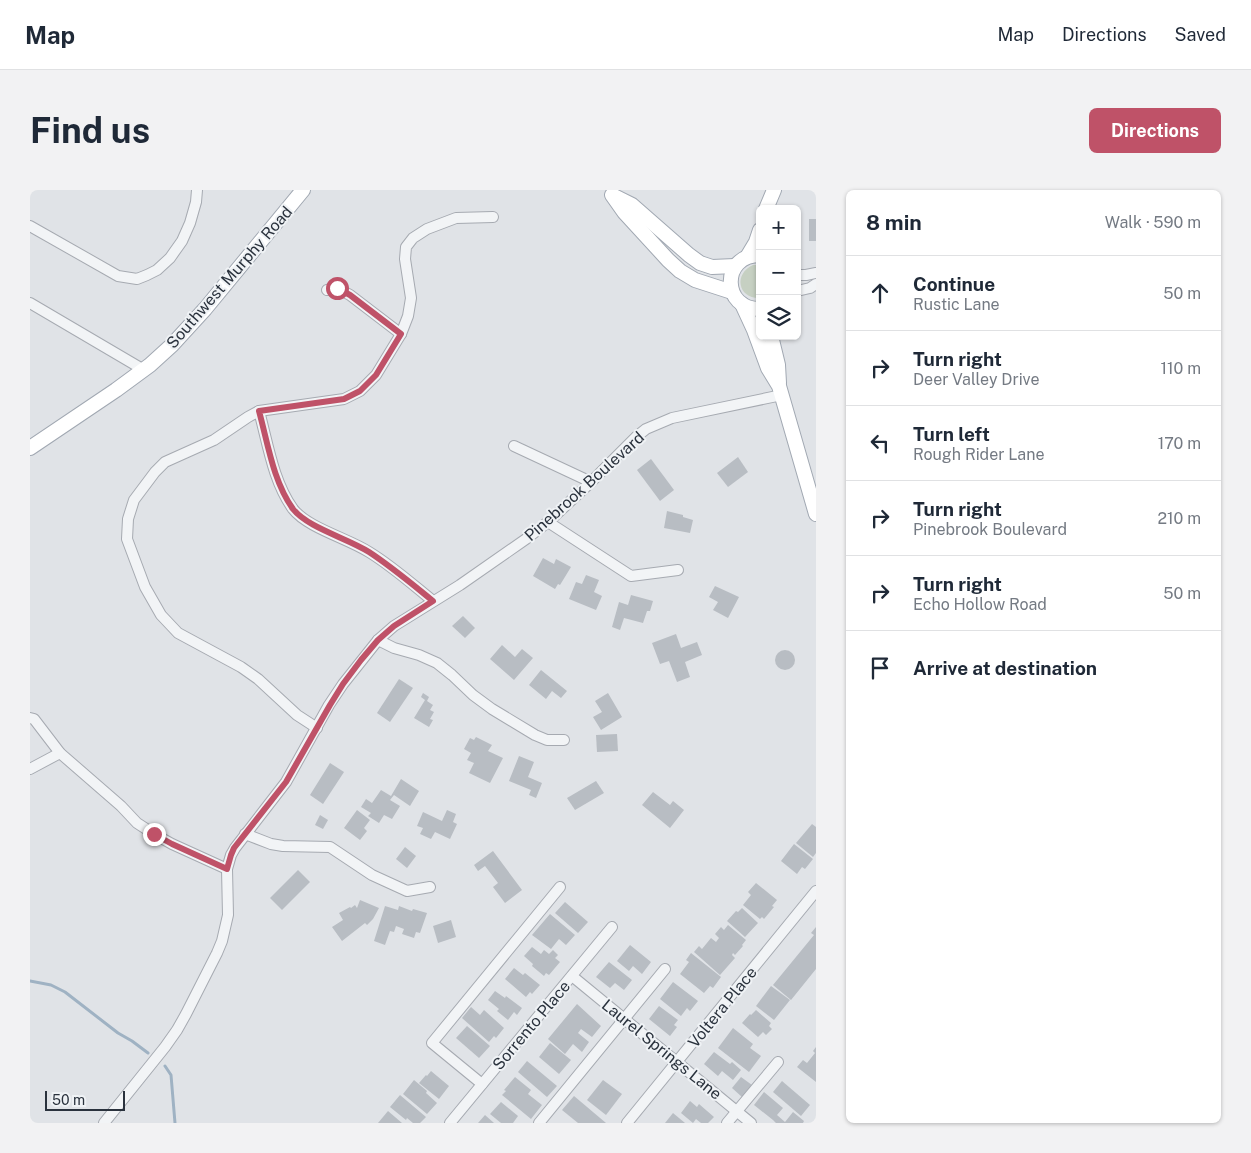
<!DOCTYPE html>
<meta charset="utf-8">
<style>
:root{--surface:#fff;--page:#f2f2f3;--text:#1f2937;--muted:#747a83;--line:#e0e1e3;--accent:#bf5268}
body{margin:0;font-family:"Public Sans",sans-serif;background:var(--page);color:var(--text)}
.controls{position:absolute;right:15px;top:15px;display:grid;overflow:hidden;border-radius:8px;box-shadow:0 1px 4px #0004}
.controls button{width:45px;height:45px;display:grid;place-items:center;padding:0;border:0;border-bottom:1px solid var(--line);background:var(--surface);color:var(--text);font:25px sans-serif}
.scale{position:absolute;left:15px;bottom:12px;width:80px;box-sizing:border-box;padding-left:5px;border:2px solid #2a323d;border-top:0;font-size:14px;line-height:18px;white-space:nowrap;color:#2a323d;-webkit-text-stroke:4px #eff2f5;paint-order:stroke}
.stop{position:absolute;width:15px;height:15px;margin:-11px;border:4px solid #bf5268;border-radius:50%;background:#fff}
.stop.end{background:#bf5268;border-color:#fff;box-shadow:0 1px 5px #0008}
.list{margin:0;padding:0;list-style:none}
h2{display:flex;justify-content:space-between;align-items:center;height:65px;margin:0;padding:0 20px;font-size:21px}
h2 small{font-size:16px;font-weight:400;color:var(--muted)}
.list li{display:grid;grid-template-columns:32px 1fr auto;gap:15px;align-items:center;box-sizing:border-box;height:75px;padding:0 20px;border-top:1px solid var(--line)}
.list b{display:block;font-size:19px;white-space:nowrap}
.list p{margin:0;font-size:16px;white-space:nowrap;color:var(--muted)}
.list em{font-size:16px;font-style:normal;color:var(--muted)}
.icon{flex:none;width:28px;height:28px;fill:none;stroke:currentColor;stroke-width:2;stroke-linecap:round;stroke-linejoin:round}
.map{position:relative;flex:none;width:786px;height:933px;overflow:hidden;border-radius:8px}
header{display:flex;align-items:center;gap:30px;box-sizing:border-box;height:70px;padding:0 25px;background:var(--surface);border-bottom:1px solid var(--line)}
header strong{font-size:24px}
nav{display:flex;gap:28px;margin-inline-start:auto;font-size:18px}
.intro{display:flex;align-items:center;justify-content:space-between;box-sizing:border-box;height:120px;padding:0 30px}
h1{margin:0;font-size:35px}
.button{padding:12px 22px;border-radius:8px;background:var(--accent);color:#fff;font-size:18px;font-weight:700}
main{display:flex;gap:30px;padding:0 30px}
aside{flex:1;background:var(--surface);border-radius:8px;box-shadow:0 1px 4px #0004}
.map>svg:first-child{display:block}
</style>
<header>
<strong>Map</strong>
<nav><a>Map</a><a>Directions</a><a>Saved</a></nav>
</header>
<div class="intro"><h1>Find us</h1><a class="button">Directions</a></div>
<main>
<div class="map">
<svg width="786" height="933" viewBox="0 0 786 933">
<rect width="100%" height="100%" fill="#e0e3e7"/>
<path fill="#c6d0c2" d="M 723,75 L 730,75 L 730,108 C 708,109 703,84 723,75 Z"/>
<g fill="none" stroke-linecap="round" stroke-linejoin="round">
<g stroke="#9fb2c3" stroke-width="3">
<polyline points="0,791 21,795 35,802 88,843 102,851 118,863"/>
<polyline points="135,876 141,885 145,933"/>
</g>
</g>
<g fill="#b8bdc3">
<rect x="779" y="29" width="7" height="22"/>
<polygon points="708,267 718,282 698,297 687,283"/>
<polygon points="621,269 644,300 630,311 607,280"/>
<polygon points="637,321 653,325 653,327 663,330 660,343 634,338"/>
<polygon points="513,368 524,374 526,369 541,377 530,395 528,394 525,399 503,386"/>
<polygon points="556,385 569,390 564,402 572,406 566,420 539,409 546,392 552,394"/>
<polygon points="685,396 709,407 698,428 683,420 688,412 679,407"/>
<polygon points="601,405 623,411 620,421 617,421 613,433 594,428 590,440 582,437 589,412 598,415"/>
<polygon points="433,426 445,438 435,448 422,436"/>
<polygon points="646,444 651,458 667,452 672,465 655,472 660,487 647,492 639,471 630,474 622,453"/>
<polygon points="472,455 485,467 492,459 503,468 484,490 460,469"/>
<circle cx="755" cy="470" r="10"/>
<polygon points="511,480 537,501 531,508 522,501 516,509 499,495"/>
<polygon points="369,489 383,498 360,532 347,523"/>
<polygon points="393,503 399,507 397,511 403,515 400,520 404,522 400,529 403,530 399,537 384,528 395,510 391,507"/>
<polygon points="578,503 592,527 571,540 563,527 572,522 565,511"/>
<polygon points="587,544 588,561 567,562 566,545"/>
<polygon points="446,547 462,555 458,561 473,568 460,593 439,583 444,573 437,570 441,563 434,559 440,548 444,550"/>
<polygon points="489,566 504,572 498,587 512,593 506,608 499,605 501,600 479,591"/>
<polygon points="300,573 314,582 293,614 280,605"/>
<polygon points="371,589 389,601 380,616 364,605 360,610 370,616 362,629 354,625 349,633 338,626 341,623 331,617 336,609 342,613 351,600 361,606"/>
<polygon points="566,591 574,603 545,620 537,608"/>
<polygon points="623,602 640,615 643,611 654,620 640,638 612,615"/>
<polygon points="327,620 340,630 334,638 337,641 330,650 314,638"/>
<polygon points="417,620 426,624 423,632 427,634 420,649 405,642 401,649 390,644 393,638 387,636 393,622 412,631"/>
<polygon points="290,625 298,630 293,639 285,635"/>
<polygon points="782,634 786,637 786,663 783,667 766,653"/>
<polygon points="764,654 783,669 775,679 772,677 767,684 751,671"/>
<polygon points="375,657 386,666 377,678 366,669"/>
<polygon points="463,661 492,700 475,713 463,697 468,693 455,676 448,681 444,675"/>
<polygon points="268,680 280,692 252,720 240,708"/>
<polygon points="726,693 747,710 742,716 744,717 734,729 732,727 730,729 713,715 721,705 718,702"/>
<polygon points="330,710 349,718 343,729 337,735 335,733 312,751 302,737 313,730 309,723 320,717 321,718 325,715 327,718"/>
<polygon points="535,712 558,732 548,743 525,723"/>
<polygon points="355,716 368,720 369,716 382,721 383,719 397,723 390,743 386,742 384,748 372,744 374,739 366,736 364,742 360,741 355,755 344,751"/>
<polygon points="712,718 728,733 715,747 697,731 706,721 708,722"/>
<polygon points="520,724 545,745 536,755 529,749 521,759 502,745"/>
<polygon points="421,730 426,747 408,753 403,736"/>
<polygon points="698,735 716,750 712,755 713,756 705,765 703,763 702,765 705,768 690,785 664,762 669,756 672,759 681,748 686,752 689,748 685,744 691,737 694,740"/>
<polygon points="786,737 786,779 761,810 743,795 784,745 781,743"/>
<polygon points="600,755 621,772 612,784 603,776 599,781 587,771"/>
<polygon points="502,757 511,764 514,760 519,764 523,760 528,765 525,768 530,772 519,785 516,783 514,786 502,776 503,774 494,766"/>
<polygon points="661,763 691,787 683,798 680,796 674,803 650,784 659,772 656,770"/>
<polygon points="579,772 602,790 594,800 585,793 580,798 566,787"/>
<polygon points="484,778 493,785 495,783 510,795 502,804 500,802 496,807 475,789"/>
<polygon points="643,792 668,811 660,821 657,818 651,826 630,809"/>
<polygon points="741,796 760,810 744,830 726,816"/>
<polygon points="465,801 475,808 476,806 492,818 487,825 484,822 478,830 467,821 469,819 458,810"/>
<polygon points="547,814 571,836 562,847 551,839 548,843 559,852 552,862 543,854 535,864 518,849"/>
<polygon points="629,816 648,830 644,835 647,837 640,846 619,829"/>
<polygon points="441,817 450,825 454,820 474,838 466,848 464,846 459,852 432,828"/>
<polygon points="726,820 741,833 739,836 742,839 736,845 733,842 728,847 712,833 720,824 721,825"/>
<polygon points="437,836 460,856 449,868 426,848"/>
<polygon points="703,838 723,854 720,858 731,866 719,882 688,858"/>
<polygon points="520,853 541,870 529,884 509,867"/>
<polygon points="786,857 786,892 767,877 773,870 777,873 785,863 783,861"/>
<polygon points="684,862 700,874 702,872 711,880 703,890 692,881 688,886 674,874"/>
<polygon points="497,871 527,896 517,907 488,882"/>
<polygon points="401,881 419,896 409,909 389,893 396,885 397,886"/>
<polygon points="485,887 501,900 498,904 512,915 501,929 472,905 476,901 474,900"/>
<polygon points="711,887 722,895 712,907 702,898"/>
<polygon points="384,890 397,901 396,903 407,913 397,924 373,904"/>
<polygon points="573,890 592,904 576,925 557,910"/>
<polygon points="752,891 780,915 771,926 743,902"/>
<polygon points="734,902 753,918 747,925 755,932 763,922 774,931 773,933 746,933 743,930 724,915"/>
<polygon points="370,905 396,927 390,933 383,933 377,928 376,930 360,917"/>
<polygon points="544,906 576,933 548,933 532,920"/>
<polygon points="660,911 667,917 669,914 684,927 678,933 671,933 666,929 663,933 651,923"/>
<polygon points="471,912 488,926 483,933 471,933 460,924"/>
<polygon points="358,921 372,933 348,933"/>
<polygon points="643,923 655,933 635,933"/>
<polygon points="455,925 464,933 448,933"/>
</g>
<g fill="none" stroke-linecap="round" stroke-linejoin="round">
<g stroke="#a6aab1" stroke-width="12">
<g id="minor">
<polyline points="0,36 88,86 107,89 117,85 127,80 140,68 152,51 160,33 166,12 167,0"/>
<polyline points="767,85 776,85 786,83"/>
<polyline points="297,100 307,98 320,105 371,144"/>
<polyline points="767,101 780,98 786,94"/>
<polyline points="0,113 114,180"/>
<path d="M 229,221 C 238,254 243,291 263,319 C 278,338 317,348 339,362 C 362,376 382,394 403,411"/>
<polyline points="484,256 561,292"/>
<polyline points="518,332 601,386 648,380"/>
<polyline points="348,450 364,458 389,465 407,473 422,485 443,505 462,519 505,545 517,550 534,550"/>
<polyline points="0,528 4,529 30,563 91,616 107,633 124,644 142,654 197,679"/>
<polyline points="287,538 267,525 228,489 211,477 148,443 131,425 115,397 97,349 98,329 104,310 125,282 135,272 184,250 218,227 229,221 314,209 330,201 346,185 371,144 378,126 381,108 375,69 376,57 383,48 397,39 426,28 463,27"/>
<polyline points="0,579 30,563"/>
<polyline points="215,644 241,654 253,656 300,657 342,685 377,701 400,697"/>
<polyline points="542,786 721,933"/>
<polyline points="452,894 402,853 530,697"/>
<polyline points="74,933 135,857 147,840 156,824 187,763 192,751 198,725 197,679 201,665 205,658 256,592 299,515 313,494 348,450 364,436 430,395 496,349 518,332 561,292 606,247 616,239 642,228 752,205"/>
<polyline points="420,933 582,737"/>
<polyline points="509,933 635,779"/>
<polyline points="597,933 786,701"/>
<polyline points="697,933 748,872"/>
</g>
</g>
<g stroke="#a1a8b2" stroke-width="16">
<g id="major">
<polyline points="582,5 594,22 638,70 650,81 665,90 702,102"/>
<polyline points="584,6 602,15 659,65 670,73 682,77 705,76"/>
<polyline points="736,19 744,0"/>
<path d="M 730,65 C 690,65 692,120 730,119"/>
<polyline points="717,67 726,52 730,40"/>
<polyline points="712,114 724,140 738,178 749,196 786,324"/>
<polyline points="741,146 748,175 749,193"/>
<polyline points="0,258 86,200 120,175 142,155 175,119 273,0"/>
</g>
</g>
<use href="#minor" stroke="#f2f4f6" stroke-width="10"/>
<use href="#major" stroke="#fff" stroke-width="14"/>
</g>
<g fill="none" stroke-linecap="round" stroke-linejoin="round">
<path stroke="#bf5268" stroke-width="6" d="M 124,644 L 142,654 L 197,679 L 201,665 L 204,658 L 256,592 L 300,515 L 313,494 L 331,470 L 348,450 L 364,436 L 403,411 C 382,394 362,377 339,362 C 317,348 278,338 263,319 C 243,291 238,254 229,221 L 314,209 L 330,201 L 346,185 L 371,144 L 320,105 L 307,98"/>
</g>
<g text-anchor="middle" stroke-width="4" stroke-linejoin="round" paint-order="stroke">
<g font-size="16" fill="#2a323d" stroke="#eff2f5">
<text transform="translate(199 87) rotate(-49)" y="6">Southwest Murphy Road</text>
<text transform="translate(554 296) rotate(-42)" y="6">Pinebrook Boulevard</text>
<text transform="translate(692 817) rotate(-51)" y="6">Voltera Place</text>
<text transform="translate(501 835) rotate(-50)" y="6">Sorrento Place</text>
<text transform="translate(632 859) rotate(39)" y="6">Laurel Springs Lane</text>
</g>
</g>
</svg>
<div class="controls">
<button>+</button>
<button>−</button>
<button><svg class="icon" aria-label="layers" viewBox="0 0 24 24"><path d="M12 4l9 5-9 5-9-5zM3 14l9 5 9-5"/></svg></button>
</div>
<div class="scale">50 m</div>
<div class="stop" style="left:307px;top:98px"></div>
<div class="stop end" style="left:124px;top:644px"></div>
</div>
<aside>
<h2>8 min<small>Walk · 590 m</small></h2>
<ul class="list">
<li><svg class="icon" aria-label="ahead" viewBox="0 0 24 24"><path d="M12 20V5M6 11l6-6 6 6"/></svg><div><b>Continue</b><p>Rustic Lane</p></div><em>50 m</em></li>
<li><svg class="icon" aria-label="right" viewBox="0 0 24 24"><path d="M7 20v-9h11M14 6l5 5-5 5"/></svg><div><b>Turn right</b><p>Deer Valley Drive</p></div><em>110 m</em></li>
<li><svg class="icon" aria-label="left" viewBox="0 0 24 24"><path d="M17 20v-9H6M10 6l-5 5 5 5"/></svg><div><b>Turn left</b><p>Rough Rider Lane</p></div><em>170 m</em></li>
<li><svg class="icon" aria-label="right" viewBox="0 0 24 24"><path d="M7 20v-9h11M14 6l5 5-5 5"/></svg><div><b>Turn right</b><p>Pinebrook Boulevard</p></div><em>210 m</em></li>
<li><svg class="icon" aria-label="right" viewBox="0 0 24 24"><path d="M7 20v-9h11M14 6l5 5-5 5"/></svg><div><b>Turn right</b><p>Echo Hollow Road</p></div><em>50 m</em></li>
<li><svg class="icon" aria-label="arrive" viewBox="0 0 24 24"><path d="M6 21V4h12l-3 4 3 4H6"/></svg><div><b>Arrive at destination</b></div></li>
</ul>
</aside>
</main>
